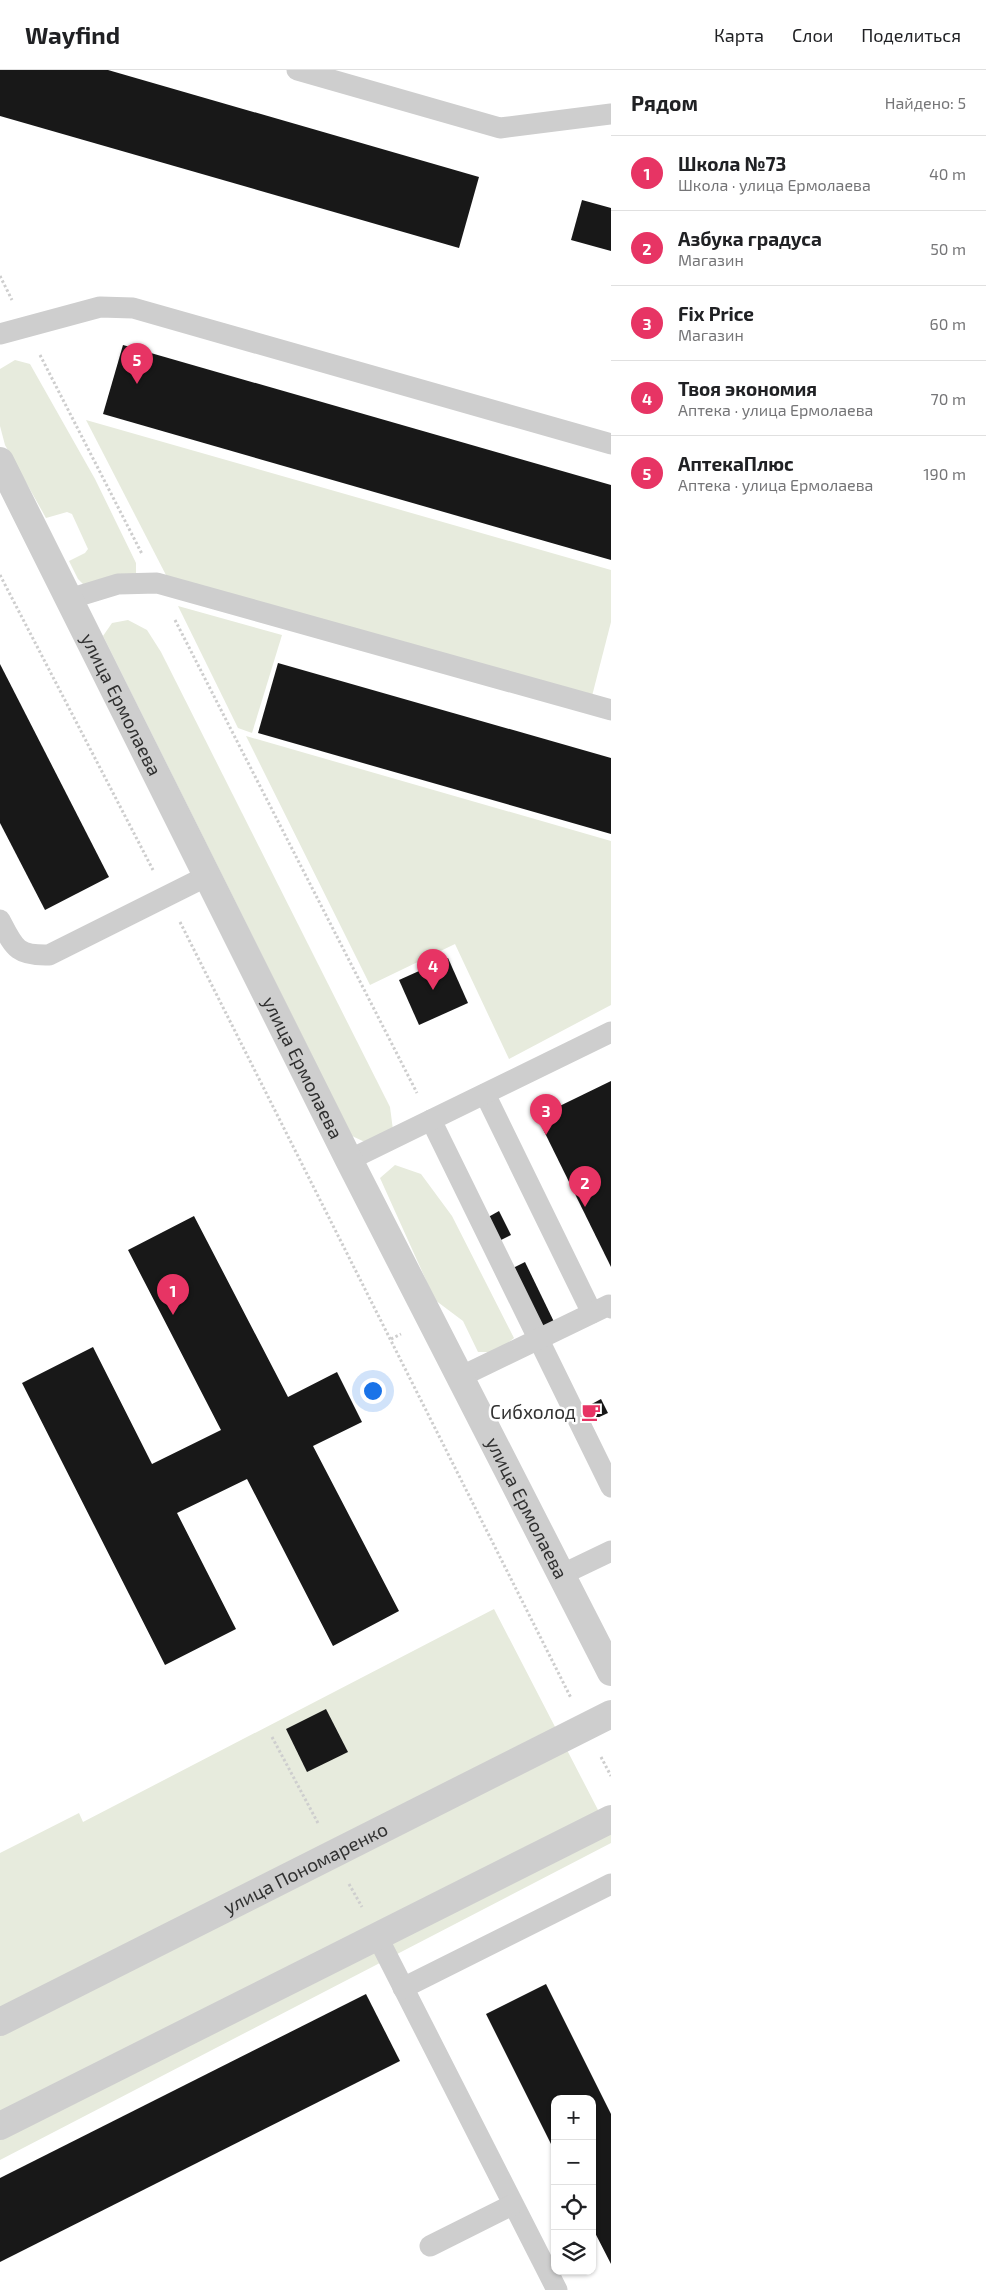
<!DOCTYPE html>
<html lang="ru">
<meta charset="utf-8">
<style>
:root{--surface:#fff;--page:#f6f6f6;--text:#202124;--muted:#757577;--line:#e0e0e0;--accent:#e73464}
body{margin:0;font-family:"Exo 2",sans-serif;background:var(--page);color:var(--text)}
.controls{position:absolute;right:15px;bottom:15px;display:grid;overflow:hidden;border-radius:10px;box-shadow:0 1px 4px #0004}
.controls button{width:45px;height:45px;display:grid;place-items:center;padding:0;border:0;border-bottom:1px solid var(--line);background:var(--surface);color:var(--text);font:25px sans-serif}
.you{position:absolute;left:372px;top:1320px;width:18px;height:18px;margin:-12px;border:4px solid #fff;border-radius:50%;background:#1a73e8;box-shadow:0 0 0 8px #1a73e833}
.badge{display:grid;place-items:center;width:32px;height:32px;border-radius:50%;background:var(--accent);color:#fff;font-size:16px;font-weight:700}
.pin{position:absolute;translate:-50% -41px;filter:drop-shadow(0 1px 2px #0008)}
.pin::after{content:'';position:absolute;top:26px;width:18px;height:15px;background:inherit;clip-path:polygon(0 0,100% 0,50% 100%)}
.list{margin:0;padding:0;list-style:none}
h2{display:flex;justify-content:space-between;align-items:center;height:65px;margin:0;padding:0 20px;font-size:21px}
h2 small{font-size:16px;font-weight:400;color:var(--muted)}
.list li{display:grid;grid-template-columns:32px 1fr auto;gap:15px;align-items:center;box-sizing:border-box;height:75px;padding:0 20px;border-top:1px solid var(--line)}
.list b{display:block;font-size:19px;white-space:nowrap}
.list p{margin:0;font-size:16px;white-space:nowrap;color:var(--muted)}
.list em{font-size:16px;font-style:normal;color:var(--muted)}
.icon{flex:none;width:28px;height:28px;fill:none;stroke:currentColor;stroke-width:2;stroke-linecap:round;stroke-linejoin:round}
.map{position:relative;flex:none;width:611px;height:2220px;overflow:hidden}
header{display:flex;align-items:center;gap:30px;box-sizing:border-box;height:70px;padding:0 25px;background:var(--surface);border-bottom:1px solid var(--line)}
header strong{font-size:24px}
nav{display:flex;gap:28px;margin-inline-start:auto;font-size:18px}
main{display:flex}
aside{flex:1;background:var(--surface)}
.map>svg:first-child{display:block}
</style>
<header>
<strong>Wayfind</strong>
<nav><a>Карта</a><a>Слои</a><a>Поделиться</a></nav>
</header>
<main>
<div class="map">
<svg width="611" height="2220" viewBox="0 0 611 2220">
<rect width="100%" height="100%" fill="#fff"/>
<g fill="#e7ebdd">
<polygon points="15,290 30,294 95,409 136,493 136,503 89,520 78,509 69,491 85,483 88,479 72,444 67,442 46,448 5,375 0,356 0,299"/>
<polygon points="86,350 611,500 611,552 592,626 167,507"/>
<polygon points="178,536 282,565 252,663 238,658"/>
<polygon points="128,550 147,560 161,582 390,1037 393,1060 367,1073 352,1066 103,566 112,553"/>
<polygon points="246,666 611,771 611,935 509,989 455,874 370,915"/>
<polygon points="395,1095 421,1104 452,1146 514,1268 496,1282 478,1282 463,1251 435,1230 380,1108"/>
<polygon points="494,1539 611,1765 611,1773 0,2090 0,1783 79,1743 83,1752"/>
</g>
<g fill="#181818">
<polygon points="0,0 108,0 479,107 459,178 0,46"/>
<polygon points="582,130 611,138 611,181 571,170"/>
<polygon points="123,275 611,415 611,490 103,344"/>
<polygon points="278,593 611,688 611,764 258,663"/>
<polygon points="0,594 109,807 45,840 0,753"/>
<polygon points="448,888 468,933 419,955 399,910"/>
<polygon points="611,1011 611,1197 537,1047"/>
<polygon points="499,1141 511,1165 495,1173 483,1150"/>
<polygon points="194,1146 288,1327 337,1302 362,1352 313,1376 399,1541 333,1576 247,1409 177,1443 236,1559 165,1595 22,1313 93,1277 152,1394 221,1360 128,1180"/>
<polygon points="525,1192 557,1258 539,1267 507,1201"/>
<polygon points="601,1329 608,1343 595,1349 588,1336"/>
<polygon points="326,1639 348,1682 307,1702 286,1659"/>
<polygon points="546,1914 611,2044 611,2194 592,2157 592,2029 555,2029 555,2082 486,1944"/>
<polygon points="366,1924 400,1991 0,2192 0,2108"/>
</g>
<g fill="none" stroke-linecap="round" stroke-linejoin="round">
<g stroke="#cecece" stroke-width="3" stroke-dasharray="2.5 2.5" stroke-linecap="butt">
<polyline points="0,206 12,230"/>
<polyline points="40,285 142,484"/>
<polyline points="0,505 153,800"/>
<polyline points="175,550 417,1023"/>
<polyline points="180,852 571,1628"/>
<polyline points="391,1269 401,1264"/>
<polyline points="272,1667 319,1755"/>
<polyline points="601,1687 611,1706"/>
<polyline points="349,1814 362,1837"/>
</g>
<g stroke="#cecece" stroke-width="21">
<polyline points="297,0 500,58 611,44"/>
<polyline points="0,264 100,237 133,238 611,374"/>
<polyline points="69,529 118,514 157,513 611,640"/>
<path d="M 0,850 C 14,877 16,886 49,885 L 207,806"/>
<polyline points="485,1024 592,1243"/>
<polyline points="431,1050 611,1417"/>
<polyline points="349,1090 611,962"/>
<polyline points="460,1307 609,1235 611,1238"/>
<polyline points="561,1505 611,1481"/>
<polyline points="377,1866 557,2220"/>
<polyline points="403,1918 611,1814"/>
<polyline points="430,2176 512,2135"/>
</g>
<g stroke="#cecece" stroke-width="28">
<path id="s1" d="M 0,1952 L 611,1644"/>
<polyline points="0,2056 611,1749"/>
</g>
<path stroke="#cecece" stroke-width="28" id="s2" d="M 0,391 L 349,1090 L 611,1602"/>
</g>
<defs>
<g id="cafe-bare" transform="scale(1.5)"><path d="M-5.5-4.5H6V0H3Q3 3.5 0 3.5H-2.5Q-5.5 3.5-5.5 0ZM3-3.2v2h1.7v-2ZM-6 4.5H4V6H-6Z" fill="#e73464" stroke="#fff" stroke-width="2.5" paint-order="stroke"/></g>
</defs>
<g fill-rule="evenodd">
<use href="#cafe-bare" x="591" y="1342"/>
</g>
<g text-anchor="middle" stroke-width="5" stroke-linejoin="round" paint-order="stroke">
<g font-size="19" fill="#313131" stroke="#fff">
<text dy="7" stroke="none"><textPath href="#s2" startOffset="272">улица Ермолаева</textPath></text>
<text dy="7" stroke="none"><textPath href="#s2" startOffset="678">улица Ермолаева</textPath></text>
<text dy="7" stroke="none"><textPath href="#s2" startOffset="1172">улица Ермолаева</textPath></text>
<text dy="7" stroke="none"><textPath href="#s1" startOffset="342">улица Пономаренко</textPath></text>
</g>
<g font-size="19" fill="#313131" stroke="#fff" text-anchor="end">
<text x="576" y="1349">Сибхолод</text>
</g>
</g>
</svg>
<div class="controls">
<button>+</button>
<button>−</button>
<button><svg class="icon" aria-label="locate" viewBox="0 0 24 24"><circle cx="12" cy="12" r="6"/><path d="M12 2v4M12 18v4M2 12h4M18 12h4"/></svg></button>
<button><svg class="icon" aria-label="layers" viewBox="0 0 24 24"><path d="M12 4l9 5-9 5-9-5zM3 14l9 5 9-5"/></svg></button>
</div>
<div class="you"></div>
<div class="pin badge" style="left:173px;top:1245px">1</div>
<div class="pin badge" style="left:585px;top:1137px">2</div>
<div class="pin badge" style="left:546px;top:1065px">3</div>
<div class="pin badge" style="left:433px;top:920px">4</div>
<div class="pin badge" style="left:137px;top:314px">5</div>
</div>
<aside>
<h2>Рядом<small>Найдено: 5</small></h2>
<ul class="list">
<li><span class="badge">1</span><div><b>Школа №73</b><p>Школа · улица Ермолаева</p></div><em>40 m</em></li>
<li><span class="badge">2</span><div><b>Азбука градуса</b><p>Магазин</p></div><em>50 m</em></li>
<li><span class="badge">3</span><div><b>Fix Price</b><p>Магазин</p></div><em>60 m</em></li>
<li><span class="badge">4</span><div><b>Твоя экономия</b><p>Аптека · улица Ермолаева</p></div><em>70 m</em></li>
<li><span class="badge">5</span><div><b>АптекаПлюс</b><p>Аптека · улица Ермолаева</p></div><em>190 m</em></li>
</ul>
</aside>
</main>
